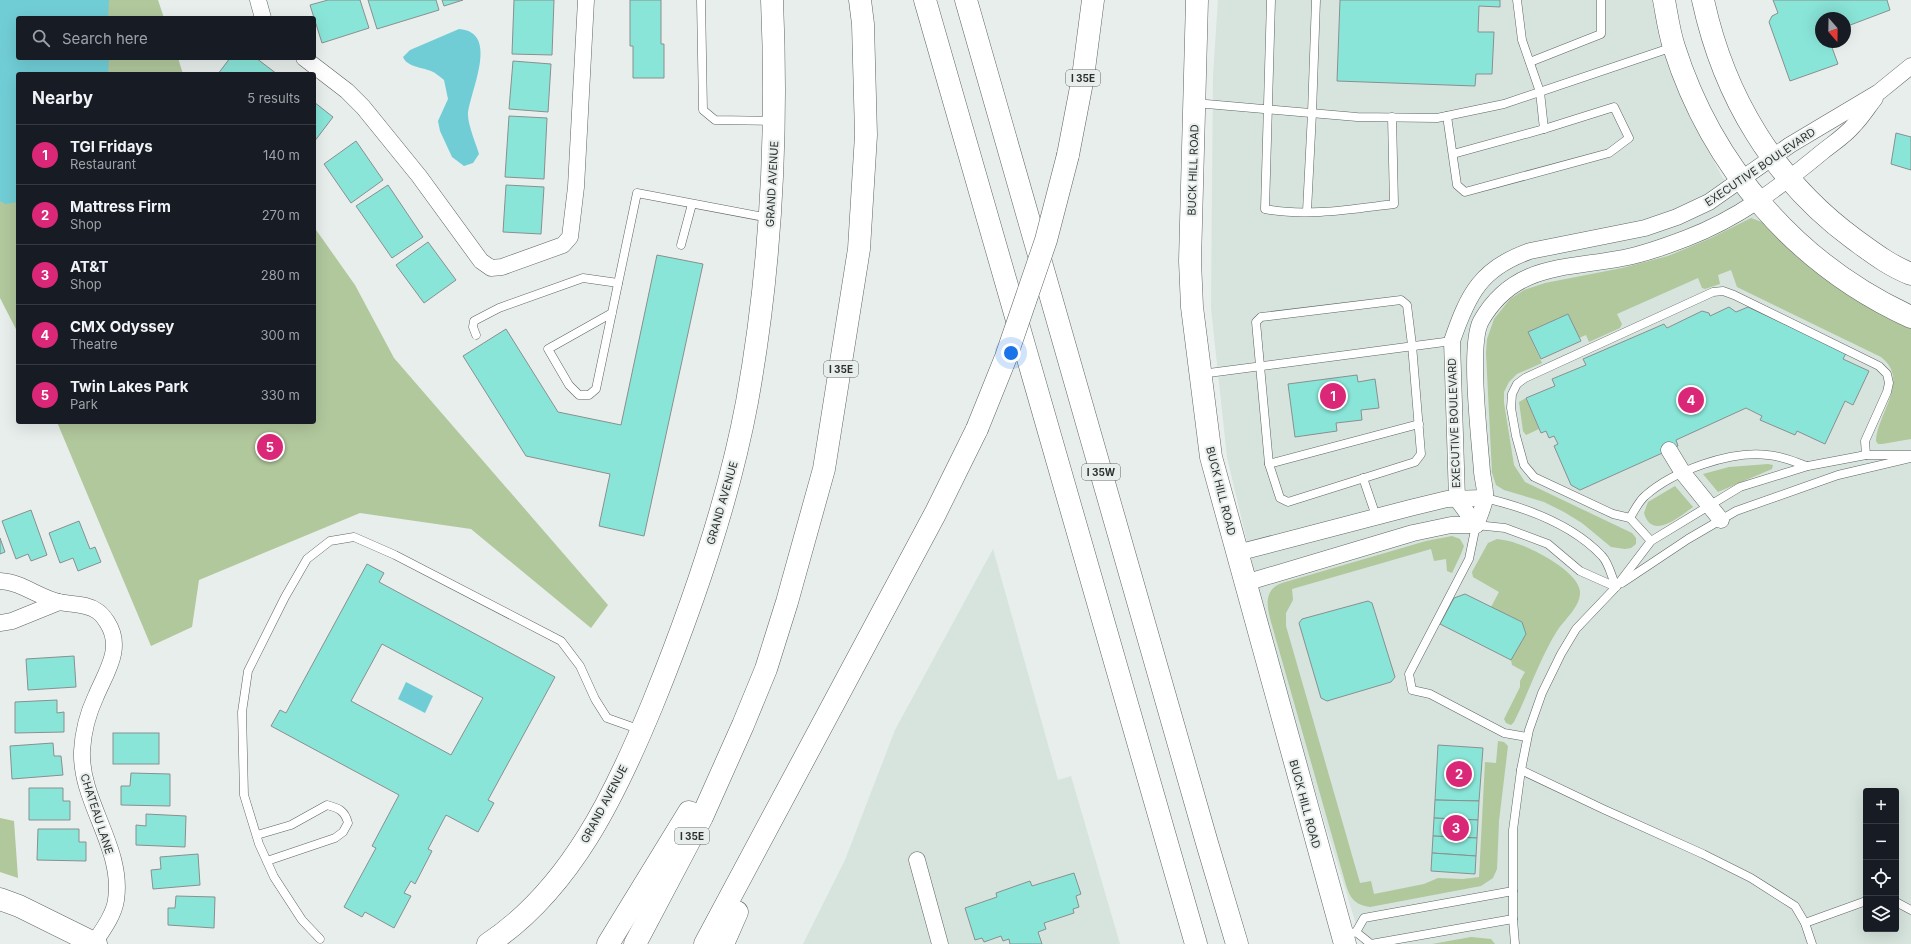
<!DOCTYPE html>
<meta charset="utf-8">
<style>
:root{--surface:#171b24;--page:#20242c;--text:#f1f3f6;--muted:#9ea1a6;--line:#363941;--accent:#db2777}
body{margin:0;font-family:Inter,sans-serif;background:var(--page);color:var(--text)}
.controls{position:absolute;right:12px;bottom:12px;display:grid;overflow:hidden;border-radius:4px;box-shadow:0 4px 16px #0002}
.controls button{width:36px;height:36px;display:grid;place-items:center;padding:0;border:0;border-bottom:1px solid var(--line);background:var(--surface);color:var(--text);font:20px sans-serif}
.compass{position:absolute;left:1815px;top:12px;width:36px;height:36px;border-radius:50%;background:var(--surface);box-shadow:0 4px 16px #0002;rotate:160deg}
.you{position:absolute;left:1011px;top:353px;width:14px;height:14px;margin:-10px;border:3px solid #fff;border-radius:50%;background:#1a73e8;box-shadow:0 0 0 6px #1a73e833}
.badge{display:grid;place-items:center;width:26px;height:26px;border-radius:50%;background:var(--accent);color:#fff;font-size:13px;font-weight:700}
.pin{position:absolute;translate:-50% -50%;border:2px solid #fff;box-shadow:0 1px 4px #0006}
.list{margin:0;padding:0;list-style:none}
h2{display:flex;justify-content:space-between;align-items:center;height:52px;margin:0;padding:0 16px;font-size:17px}
h2 small{font-size:13px;font-weight:400;color:var(--muted)}
.list li{display:grid;grid-template-columns:26px 1fr auto;gap:12px;align-items:center;box-sizing:border-box;height:60px;padding:0 16px;border-top:1px solid var(--line)}
.list b{display:block;font-size:15px;white-space:nowrap}
.list p{margin:0;font-size:13px;white-space:nowrap;color:var(--muted)}
.list em{font-size:13px;font-style:normal;color:var(--muted)}
.icon{flex:none;width:22px;height:22px;fill:none;stroke:currentColor;stroke-width:2;stroke-linecap:round;stroke-linejoin:round}
.map{position:relative;flex:none;width:1911px;height:944px;overflow:hidden}
.search{position:absolute;background:var(--surface);box-shadow:0 4px 16px #0002;left:16px;top:16px;width:300px;height:44px;display:flex;align-items:center;gap:10px;box-sizing:border-box;padding:0 14px;border-radius:4px;color:var(--muted);font-size:15px}
.panel{position:absolute;background:var(--surface);box-shadow:0 4px 16px #0002;left:16px;top:72px;width:300px;height:352px;border-radius:4px}
.map>svg:first-child{display:block}
</style>
<div class="map">
<svg width="1911" height="944" viewBox="0 0 1911 944">
<rect width="100%" height="100%" fill="#e7eeeb"/>
<g fill="#d6e4dd" fill-rule="evenodd">
<path d="M 1218,0 L 1652,0 L 1659,39 L 1688,111 L 1722,177 L 1793,254 L 1911,331 L 1911,944 L 1362,944 L 1310,774 L 1258,588 L 1227,457 L 1211,308 L 1213,76 ZM 1866,791 L 1896,791 L 1896,929 L 1866,929 Z"/>
<polygon points="993,549 1058,780 1071,776 1120,944 803,944 845,860 895,730"/>
</g>
<g fill="#b1c79c">
<polygon points="0,0 158,0 164,18 18,18 18,58 178,58 183,74 18,74 18,333 0,298"/>
<path d="M 1751,218 L 1762,222 L 1795,253 L 1911,326 L 1911,439 L 1882,444 L 1878,444 L 1876,441 C 1877,414 1911,380 1881,357 L 1737,287 L 1731,270 L 1718,275 L 1720,284 L 1705,289 L 1702,288 L 1698,278 L 1617,314 L 1622,324 L 1620,328 L 1589,342 L 1586,335 L 1579,338 L 1568,314 L 1528,332 L 1542,363 L 1517,374 L 1509,382 L 1504,392 L 1504,403 L 1514,465 L 1525,482 L 1632,533 L 1636,538 L 1636,544 L 1631,548 L 1625,549 L 1611,547 L 1582,523 L 1564,512 L 1544,502 L 1504,490 L 1496,485 L 1492,473 L 1486,353 L 1487,339 L 1494,319 L 1510,299 L 1524,290 L 1545,283 L 1622,268 L 1668,256 L 1711,238 Z"/>
<polygon points="314,227 355,285 394,358 608,605 591,628 471,529 360,513 199,580 192,627 151,646 57,422 314,422"/>
<polygon points="1526,398 1539,429 1526,435 1523,431 1519,402"/>
<polygon points="1768,464 1773,465 1772,469 1718,492 1703,474 1729,467"/>
<path d="M 1675,486 L 1693,507 C 1680,516 1652,541 1644,513 L 1648,502 Z"/>
<path d="M 1452,536 L 1460,539 L 1464,546 L 1461,554 L 1452,573 L 1447,571 L 1446,559 L 1434,561 L 1431,549 L 1292,589 L 1293,600 L 1286,613 L 1286,626 L 1360,883 L 1371,881 L 1374,894 L 1424,884 L 1438,878 L 1463,879 L 1479,877 L 1485,762 L 1496,763 L 1498,741 L 1504,742 L 1508,746 L 1499,821 L 1497,869 L 1493,878 L 1481,886 L 1370,907 C 1355,905 1350,898 1346,885 L 1271,622 C 1267,606 1263,590 1282,583 L 1426,541 Z"/>
<path d="M 1497,539 C 1504,540 1511,541 1518,544 C 1534,549 1581,573 1580,593 C 1580,607 1564,620 1557,631 C 1539,660 1529,692 1514,722 L 1511,725 L 1506,723 L 1504,719 L 1520,687 L 1520,681 L 1525,672 L 1512,665 L 1511,660 L 1526,634 L 1522,622 L 1491,607 L 1499,592 L 1473,577 L 1472,572 L 1488,543 Z"/>
<polygon points="0,818 14,821 18,878 0,872"/>
<polygon points="1471,937 1491,939 1495,944 1432,944"/>
</g>
<g fill="#70cdd6">
<polygon points="0,0 109,0 108,18 18,18 18,58 109,58 108,74 18,74 18,202 5,204 0,201"/>
<path d="M 459,29 C 501,32 469,93 468,115 C 468,125 476,144 479,154 L 473,163 L 464,166 L 452,157 L 440,131 L 438,121 L 448,99 L 444,80 C 440,77 436,73 431,71 C 421,67 407,67 403,57 L 410,50 Z"/>
<polygon points="406,682 433,696 425,713 398,699"/>
</g>
<g fill="#8ae5d9" stroke="#89908f" fill-rule="evenodd">
<polygon points="328,0 360,0 369,28 322,43 310,5"/>
<polygon points="368,0 436,0 439,10 377,29"/>
<polygon points="442,0 463,0 444,6"/>
<polygon points="514,0 554,0 552,55 512,54"/>
<polygon points="630,0 661,0 661,44 664,44 664,78 633,78 633,46 630,46"/>
<polygon points="1340,0 1500,0 1500,7 1479,6 1478,32 1494,32 1492,74 1476,74 1475,86 1337,81"/>
<polygon points="1773,0 1887,0 1890,10 1845,27 1845,18 1821,18 1821,42 1830,42 1838,64 1790,81 1769,22 1772,16 1778,13"/>
<polygon points="230,58 256,58 277,74 218,74"/>
<polygon points="513,61 551,64 548,112 509,109"/>
<polygon points="314,102 333,117 314,142"/>
<polygon points="509,116 547,118 544,179 505,177"/>
<polygon points="1896,133 1911,137 1911,170 1891,164"/>
<polygon points="356,141 383,180 351,203 324,164"/>
<polygon points="388,185 423,237 392,258 356,206"/>
<polygon points="506,185 544,187 541,234 503,232"/>
<polygon points="428,242 456,280 424,303 396,265"/>
<polygon points="657,255 703,264 644,536 599,526 610,474 526,456 463,356 506,329 558,412 621,425"/>
<polygon points="1729,307 1736,312 1748,307 1846,353 1843,359 1869,371 1853,405 1845,401 1825,444 1797,431 1795,435 1760,420 1762,416 1746,408 1676,440 1678,446 1580,490 1571,485 1554,446 1558,444 1554,436 1549,438 1546,431 1541,433 1526,398 1555,386 1552,379 1586,365 1583,359 1664,324 1667,328 1702,311 1709,313 1710,316"/>
<polygon points="1568,314 1581,341 1541,359 1528,332"/>
<polygon points="1357,375 1358,382 1375,379 1379,408 1361,410 1362,420 1336,423 1337,431 1295,437 1288,384"/>
<polygon points="31,510 47,555 31,561 28,554 16,559 2,521"/>
<polygon points="79,521 90,549 95,547 101,562 78,571 73,558 60,563 49,533"/>
<polygon points="0,538 5,552 0,554"/>
<path d="M 367,564 L 384,573 L 379,582 L 555,677 L 488,800 L 494,803 L 478,832 L 446,815 L 428,849 L 432,851 L 415,884 L 411,881 L 404,893 L 411,896 L 394,928 L 365,912 L 362,917 L 344,907 L 376,848 L 372,846 L 399,795 L 271,726 L 280,710 L 286,713 ZM 382,644 L 483,698 L 451,755 L 351,701 Z"/>
<polygon points="1465,594 1522,622 1526,634 1511,660 1440,624 1454,598"/>
<polygon points="1368,601 1372,603 1395,677 1391,682 1327,701 1321,698 1299,623 1302,619"/>
<polygon points="74,656 76,687 28,690 26,659"/>
<polygon points="57,700 57,713 64,712 64,732 15,733 15,702"/>
<rect x="113" y="733" width="46" height="31"/>
<polygon points="53,743 54,756 61,756 63,775 12,779 10,746"/>
<polygon points="1438,745 1483,748 1479,801 1435,800"/>
<polygon points="131,773 170,774 170,806 121,805 121,786 130,786"/>
<polygon points="29,788 63,788 63,801 70,801 70,820 29,820"/>
<polygon points="1435,800 1479,801 1478,820 1434,818"/>
<polygon points="146,814 186,816 185,847 136,845 136,825 146,826"/>
<polygon points="1434,818 1478,820 1477,838 1433,836"/>
<polygon points="38,829 79,829 79,842 86,842 86,861 37,860"/>
<polygon points="1433,836 1477,838 1476,856 1432,853"/>
<polygon points="1432,853 1476,856 1475,874 1431,871"/>
<polygon points="198,854 200,885 153,889 151,870 161,869 160,857"/>
<polygon points="1074,873 1081,894 1076,896 1079,907 1073,909 1074,913 1044,923 1046,929 1038,932 1042,944 1010,944 1009,939 1003,941 1001,936 984,942 982,938 975,940 965,908 997,897 996,893 1030,881 1032,886"/>
<polygon points="176,896 215,897 214,928 168,925 168,908 175,908"/>
</g>
<g fill="none" stroke-linecap="round" stroke-linejoin="round">
<g stroke="#5e6462" stroke-width="9">
<g id="lane">
<polyline points="701,0 703,110 715,120 773,121"/>
<path d="M 1271,0 L 1265,209 C 1308,217 1352,209 1394,204 L 1392,117"/>
<polyline points="1517,0 1522,40 1540,92 1544,129"/>
<polyline points="1530,62 1601,34 1601,0"/>
<polyline points="1195,103 1357,117 1437,118 1504,104 1673,47"/>
<polyline points="1447,116 1457,185 1465,192 1609,153 1629,138 1614,107 1544,129 1453,154"/>
<polyline points="1307,211 1312,113 1316,0"/>
<polyline points="681,245 692,204"/>
<polygon points="1401,300 1407,305 1412,345 1421,454 1415,462 1288,502 1280,498 1269,464 1256,322 1261,317"/>
<polyline points="612,313 548,349 569,385 579,395 589,395 596,389 637,193 769,218"/>
<polyline points="476,335 473,327 474,321 499,308 583,278 618,283"/>
<polyline points="1201,374 1452,341"/>
<polyline points="1269,464 1419,424"/>
<polyline points="1363,478 1376,516"/>
<path d="M 1485,498 C 1527,508 1572,524 1602,556 C 1609,563 1612,578 1616,587"/>
<polyline points="1630,518 1613,514 1534,477 1524,465 1516,436 1511,408 1512,394 1517,384 1525,378 1713,292 1723,291 1734,295 1879,366 1887,374 1889,383 1887,392 1865,441 1866,455"/>
<path d="M 1651,541 L 1630,518 C 1634,511 1639,501 1645,496 C 1673,471 1731,450 1768,455 C 1781,456 1795,462 1807,466"/>
<polyline points="1622,583 1688,539 1736,511 1838,475 1911,458"/>
<polyline points="1527,737 1504,733 1430,694 1412,690 1409,674 1469,559 1476,525 1505,528 1548,544 1580,571 1616,587"/>
<polyline points="1521,770 1603,809 1703,854 1751,878 1795,906 1805,923 1812,944"/>
<path d="M 257,835 L 291,825 L 327,805 C 339,808 345,811 348,823 L 343,832 L 335,838 L 267,861"/>
<polyline points="1896,902 1911,910"/>
<polyline points="1805,923 1866,901"/>
<polyline points="1356,932 1371,944 1513,919"/>
<polyline points="1344,935 1356,932 1364,918 1513,891"/>
<polyline points="320,939 302,920 274,877 259,844 244,795 242,712 248,671 285,597 307,559 330,541 354,537 395,555 561,641 580,666 595,699 607,718 641,730"/>
<polyline points="1515,944 1513,919 1513,830 1521,770 1529,730 1542,693 1561,654 1576,629 1616,587 1651,541 1740,487 1808,466 1866,455 1911,455"/>
</g>
</g>
<g stroke="#5e6462" stroke-width="17">
<g id="street">
<polyline points="258,0 263,18"/>
<polyline points="304,58 347,91 363,107 419,176 481,261 491,268 502,267 563,245 570,237 576,187 586,0"/>
<polyline points="1669,450 1683,473 1721,520"/>
<path d="M 1476,525 L 1457,499 L 1452,341 C 1468,294 1481,268 1530,251 L 1645,228 L 1677,217 L 1709,202 L 1790,145 L 1879,92 L 1911,66"/>
<path d="M 1476,525 C 1479,517 1483,508 1485,499 C 1486,491 1483,481 1482,472 C 1480,441 1468,345 1481,321 C 1514,263 1566,269 1623,258 C 1645,254 1666,246 1687,238 C 1737,219 1780,187 1821,153 C 1832,144 1845,136 1854,125 C 1862,117 1868,107 1875,98"/>
<polyline points="1237,553 1410,508 1447,499 1485,498"/>
<path d="M 0,581 C 22,582 39,598 59,602 C 72,605 86,603 97,611 C 101,613 105,619 107,622 C 124,648 106,672 96,696 C 88,713 83,732 82,751 C 80,802 124,848 116,900 C 114,915 102,931 94,943"/>
<polyline points="1245,583 1413,533 1451,525 1476,525"/>
<polyline points="0,623 12,621 59,602"/>
<polyline points="917,860 940,944"/>
</g>
</g>
<g stroke="#5e6462" stroke-width="23">
<g id="secondary">
<polyline points="1197,0 1190,261 1192,307 1211,457 1345,944"/>
<path d="M 1664,0 C 1667,16 1669,32 1674,47 C 1712,167 1797,265 1911,317"/>
<path d="M 1703,0 C 1724,97 1774,180 1854,239 C 1872,252 1890,266 1911,274"/>
<polyline points="0,899 19,906 96,944"/>
<path d="M 488,944 C 571,889 616,793 653,703 C 692,607 728,504 747,402 C 771,269 778,135 772,0"/>
</g>
</g>
<g stroke="#5e6462" stroke-width="23">
<g id="highway">
<polyline points="925,0 1196,944"/>
<polyline points="966,0 1207,843 1237,944"/>
<polyline points="1068,155 1083,77 1093,0"/>
<polyline points="608,944 689,812"/>
<polyline points="635,944 702,817 743,725 766,669 787,602 824,469 859,249 866,135 863,24 860,0"/>
<polyline points="705,944 935,514 977,429"/>
<polyline points="723,944 737,912"/>
</g>
</g>
<use href="#lane" stroke="#fff" stroke-width="8"/>
<use href="#street" stroke="#fff" stroke-width="16"/>
<use href="#secondary" stroke="#fff" stroke-width="22"/>
<use href="#highway" stroke="#fff" stroke-width="22"/>
<g stroke="#5e6462" stroke-width="23" stroke-linecap="butt">
<polyline id="highway-bridge" points="977,429 1006,357 1046,240 1068,155"/>
</g>
<use href="#highway-bridge" stroke="#fff" stroke-width="22"/>
</g>
<g text-anchor="middle" stroke-width="4" stroke-linejoin="round" paint-order="stroke">
<g fill="#e7eeeb" stroke="#656967" stroke-width="1">
<rect x="1066" y="70" width="34" height="16" rx="3"/>
<rect x="824" y="361" width="34" height="16" rx="3"/>
<rect x="1082" y="464" width="38" height="16" rx="3"/>
<rect x="675" y="828" width="34" height="16" rx="3"/>
</g>
<g font-size="10" font-weight="bold" fill="#2d302f">
<text x="1083" y="82">I 35E</text>
<text x="841" y="373">I 35E</text>
<text x="1101" y="476">I 35W</text>
<text x="692" y="840">I 35E</text>
</g>
<g font-size="11" fill="#2d302f" stroke="#e7eeeb">
<text transform="translate(1760 167) rotate(-34)" y="4">EXECUTIVE BOULEVARD</text>
<text transform="translate(1193 170) rotate(-88)" y="4">BUCK HILL ROAD</text>
<text transform="translate(772 184) rotate(-87)" y="4">GRAND AVENUE</text>
<text transform="translate(1454 423) rotate(-92)" y="4">EXECUTIVE BOULEVARD</text>
<text transform="translate(1221 491) rotate(76)" y="4">BUCK HILL ROAD</text>
<text transform="translate(722 503) rotate(-74)" y="4">GRAND AVENUE</text>
<text transform="translate(604 804) rotate(-62)" y="4">GRAND AVENUE</text>
<text transform="translate(1305 804) rotate(75)" y="4">BUCK HILL ROAD</text>
<text transform="translate(97 814) rotate(72)" y="4">CHATEAU LANE</text>
</g>
</g>
</svg>
<div class="controls">
<button>+</button>
<button>−</button>
<button><svg class="icon" aria-label="locate" viewBox="0 0 24 24"><circle cx="12" cy="12" r="6"/><path d="M12 2v4M12 18v4M2 12h4M18 12h4"/></svg></button>
<button><svg class="icon" aria-label="layers" viewBox="0 0 24 24"><path d="M12 4l9 5-9 5-9-5zM3 14l9 5 9-5"/></svg></button>
</div>
<svg class="compass" viewBox="-18 -18 36 36"><path d="M0-13l5 13h-10z" fill="#e53935"/><path d="M0 13l5-13h-10z" fill="#9ea1a6"/></svg>
<div class="you"></div>
<div class="pin badge" style="left:1333px;top:396px">1</div>
<div class="pin badge" style="left:1459px;top:774px">2</div>
<div class="pin badge" style="left:1456px;top:828px">3</div>
<div class="pin badge" style="left:1691px;top:400px">4</div>
<div class="pin badge" style="left:270px;top:447px">5</div>
<div class="search"><svg class="icon" aria-label="search" viewBox="0 0 24 24"><circle cx="10" cy="10" r="6"/><path d="M15 15l6 6"/></svg>Search here</div>
<section class="panel">
<h2>Nearby<small>5 results</small></h2>
<ul class="list">
<li><span class="badge">1</span><div><b>TGI Fridays</b><p>Restaurant</p></div><em>140 m</em></li>
<li><span class="badge">2</span><div><b>Mattress Firm</b><p>Shop</p></div><em>270 m</em></li>
<li><span class="badge">3</span><div><b>AT&amp;T</b><p>Shop</p></div><em>280 m</em></li>
<li><span class="badge">4</span><div><b>CMX Odyssey</b><p>Theatre</p></div><em>300 m</em></li>
<li><span class="badge">5</span><div><b>Twin Lakes Park</b><p>Park</p></div><em>330 m</em></li>
</ul>
</section>
</div>
